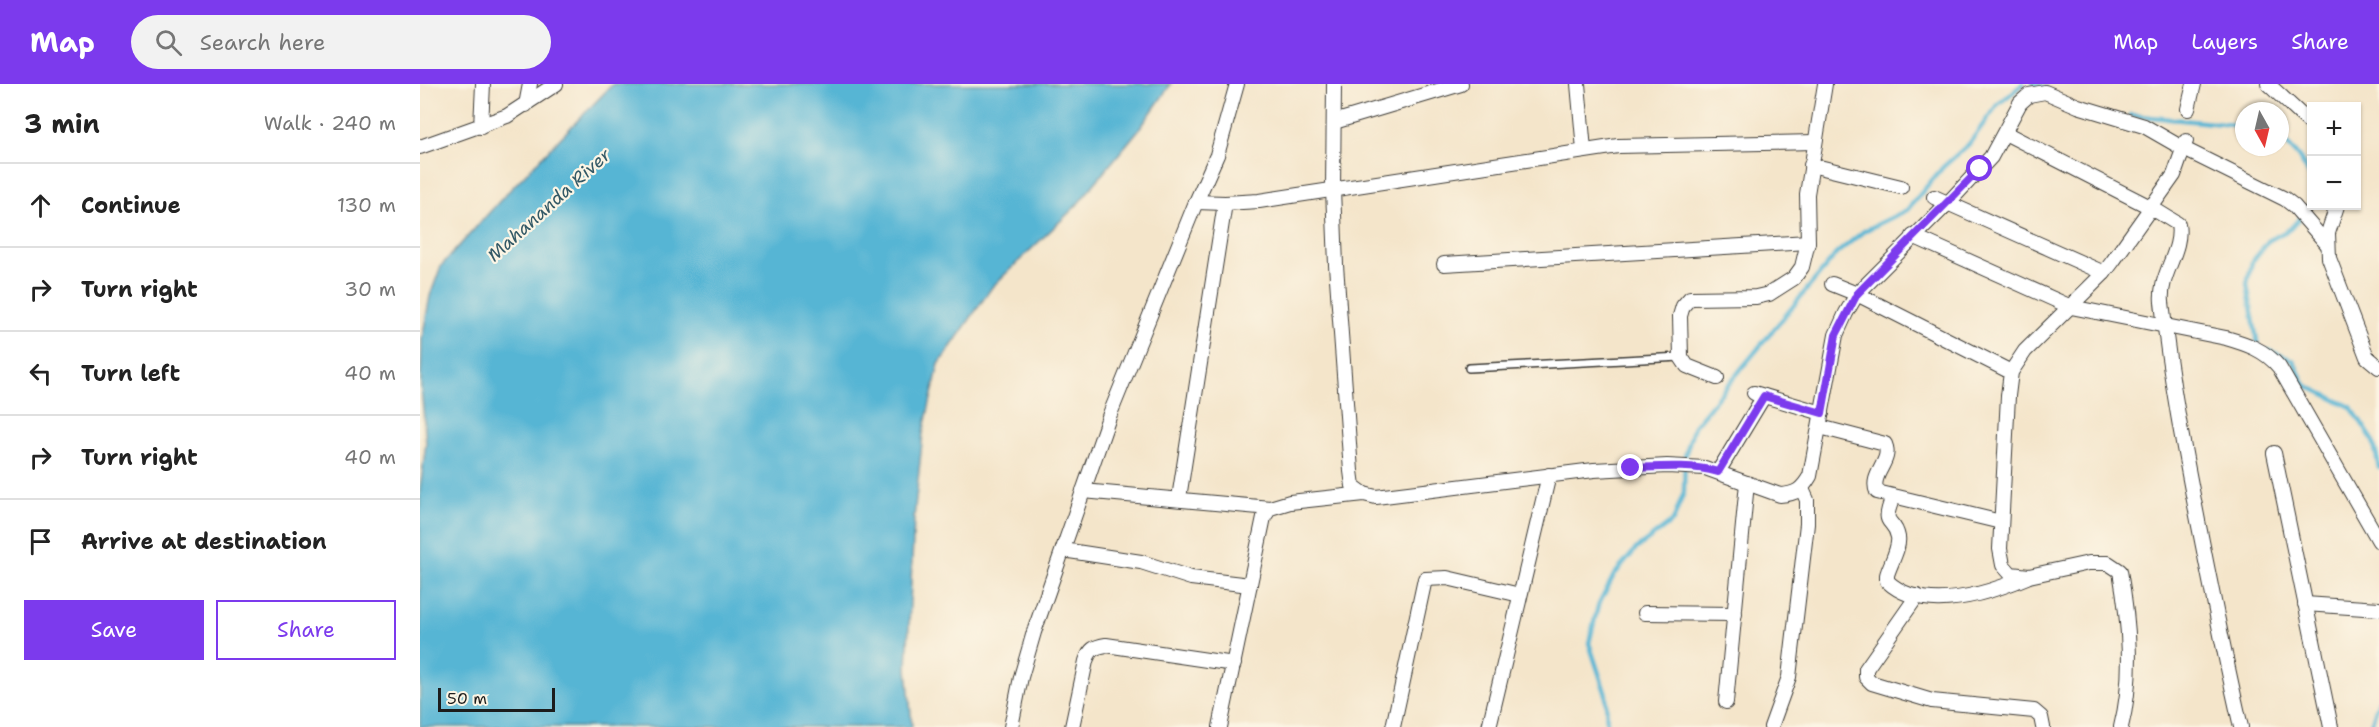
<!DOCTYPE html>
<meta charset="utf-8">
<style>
:root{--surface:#fff;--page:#f2f2f2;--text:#222;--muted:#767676;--line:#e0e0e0;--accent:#7c3aed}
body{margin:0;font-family:"Shantell Sans",sans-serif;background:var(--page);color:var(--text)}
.controls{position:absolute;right:18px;top:18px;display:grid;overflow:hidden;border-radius:0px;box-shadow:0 2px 4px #0004}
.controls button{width:54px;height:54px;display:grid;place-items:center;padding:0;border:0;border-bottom:2px solid var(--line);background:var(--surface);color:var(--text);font:30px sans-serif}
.compass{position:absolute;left:1815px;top:18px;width:54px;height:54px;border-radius:50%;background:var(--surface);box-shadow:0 2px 4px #0004;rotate:172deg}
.scale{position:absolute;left:18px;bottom:15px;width:117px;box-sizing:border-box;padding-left:6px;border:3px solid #1c1c1c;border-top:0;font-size:16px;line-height:21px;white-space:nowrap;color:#1c1c1c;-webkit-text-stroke:4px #fcf5e5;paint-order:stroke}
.stop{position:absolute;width:18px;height:18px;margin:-14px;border:4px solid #7c3aed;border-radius:50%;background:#fff}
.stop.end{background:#7c3aed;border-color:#fff;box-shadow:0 2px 6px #0008}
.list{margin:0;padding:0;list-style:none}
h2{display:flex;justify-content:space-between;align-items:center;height:78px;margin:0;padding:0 24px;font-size:26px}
h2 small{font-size:20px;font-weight:400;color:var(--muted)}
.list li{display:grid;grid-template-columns:39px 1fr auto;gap:18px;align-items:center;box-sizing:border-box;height:84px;padding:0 24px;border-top:2px solid var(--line)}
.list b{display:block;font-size:22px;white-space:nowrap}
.list em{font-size:20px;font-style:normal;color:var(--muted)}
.actions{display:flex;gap:12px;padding:18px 24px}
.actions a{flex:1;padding:14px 0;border:2px solid var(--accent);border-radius:0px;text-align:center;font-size:21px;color:var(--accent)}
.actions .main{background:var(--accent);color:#fff}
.icon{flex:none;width:33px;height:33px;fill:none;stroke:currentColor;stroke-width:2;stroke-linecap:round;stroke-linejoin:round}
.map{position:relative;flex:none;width:1959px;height:643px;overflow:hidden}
header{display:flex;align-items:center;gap:36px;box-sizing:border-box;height:84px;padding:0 30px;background:var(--accent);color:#fff}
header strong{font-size:28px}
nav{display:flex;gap:33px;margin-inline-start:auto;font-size:21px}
.search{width:420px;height:54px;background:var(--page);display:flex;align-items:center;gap:15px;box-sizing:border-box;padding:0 21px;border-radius:33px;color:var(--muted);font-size:22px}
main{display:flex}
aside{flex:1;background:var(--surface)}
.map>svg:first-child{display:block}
</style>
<header>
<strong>Map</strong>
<div class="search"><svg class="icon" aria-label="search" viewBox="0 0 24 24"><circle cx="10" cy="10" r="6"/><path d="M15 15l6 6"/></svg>Search here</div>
<nav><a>Map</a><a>Layers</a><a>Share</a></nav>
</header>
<main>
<aside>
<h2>3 min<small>Walk · 240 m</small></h2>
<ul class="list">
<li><svg class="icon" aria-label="ahead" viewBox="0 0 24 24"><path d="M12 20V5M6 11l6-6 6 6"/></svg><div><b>Continue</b></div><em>130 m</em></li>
<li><svg class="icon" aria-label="right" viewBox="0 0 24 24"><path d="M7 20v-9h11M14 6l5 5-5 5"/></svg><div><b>Turn right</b></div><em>30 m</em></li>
<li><svg class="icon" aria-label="left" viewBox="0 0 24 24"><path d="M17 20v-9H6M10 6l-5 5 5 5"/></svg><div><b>Turn left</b></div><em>40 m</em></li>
<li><svg class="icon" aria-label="right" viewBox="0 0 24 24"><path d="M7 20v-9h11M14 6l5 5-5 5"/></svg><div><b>Turn right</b></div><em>40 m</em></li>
<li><svg class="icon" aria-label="arrive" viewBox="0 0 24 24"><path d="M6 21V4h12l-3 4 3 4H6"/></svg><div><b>Arrive at destination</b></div></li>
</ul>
<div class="actions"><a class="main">Save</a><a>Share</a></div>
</aside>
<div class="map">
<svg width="1959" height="643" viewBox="0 0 1959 643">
<rect width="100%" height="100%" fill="#fcf5e5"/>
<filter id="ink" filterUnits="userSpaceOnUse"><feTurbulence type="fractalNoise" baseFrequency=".0167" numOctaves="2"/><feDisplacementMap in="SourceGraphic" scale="12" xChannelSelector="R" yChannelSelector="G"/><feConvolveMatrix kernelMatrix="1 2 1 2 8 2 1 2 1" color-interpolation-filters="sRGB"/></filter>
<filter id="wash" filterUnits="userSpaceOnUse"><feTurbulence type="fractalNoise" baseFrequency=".008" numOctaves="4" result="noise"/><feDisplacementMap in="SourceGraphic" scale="24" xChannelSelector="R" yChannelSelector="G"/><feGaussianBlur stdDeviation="1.35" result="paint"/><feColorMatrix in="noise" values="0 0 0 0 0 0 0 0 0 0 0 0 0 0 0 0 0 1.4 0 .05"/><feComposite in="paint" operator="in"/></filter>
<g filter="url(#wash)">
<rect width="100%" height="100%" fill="#f4e5ca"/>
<polygon fill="#56b5d4" stroke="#396878" stroke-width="1.5" points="193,0 751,0 721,43 656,122 572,203 519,280 503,349 494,434 487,584 492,643 0,643 0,407 6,358 1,302 2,255 10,212 21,182 86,110"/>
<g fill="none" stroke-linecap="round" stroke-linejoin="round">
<g stroke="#56b5d4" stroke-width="4.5">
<polyline points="1613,0 1625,4"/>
<polyline points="1710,31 1824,42"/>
<polyline points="1860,52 1878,72 1892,95"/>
<polyline points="1838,262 1827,200 1832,178 1848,157 1870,145 1889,124 1892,101"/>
<polyline points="1848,266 1873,276 1885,301 1931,323 1953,356 1959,384"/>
<polyline points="1187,643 1186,611 1169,559 1178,522 1194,491 1216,465 1253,437 1264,408 1265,372 1274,342 1417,169 1444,147 1487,126 1523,83 1549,60 1577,21 1603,0"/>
<polyline points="1950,643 1959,616"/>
</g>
</g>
</g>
<g filter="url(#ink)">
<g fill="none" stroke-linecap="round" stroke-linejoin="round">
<g stroke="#3c3a36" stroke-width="10">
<polyline id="lane" points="1049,284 1261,273"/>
</g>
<g stroke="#3c3a36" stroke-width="16">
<g id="street">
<path d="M 914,0 L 913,105 L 916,181 L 931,387 L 933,402 L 944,410 L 956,413 L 1174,386 L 1247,382 L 1285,384 L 1360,411 C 1376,410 1382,406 1390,392 L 1416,251 L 1426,229 L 1437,210 L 1528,119 L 1571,73 L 1600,19 L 1609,11 L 1625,8 L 1658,22 L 1724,42 L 1764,65 L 1865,115 L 1874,122 L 1907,160"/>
<polyline points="1158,0 1164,66"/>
<polyline points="1848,0 1892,41"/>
<polyline points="106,21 110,0"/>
<polyline points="1768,25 1774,0"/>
<polyline points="914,38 1041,0"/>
<polyline points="61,43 63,0"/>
<path d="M 1585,49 L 1732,124 L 1758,140 C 1763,167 1739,190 1742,218 C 1750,295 1765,371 1780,447 C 1793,513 1806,578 1821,643"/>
<polyline points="0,63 87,32 136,0"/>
<polyline points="1391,81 1481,103"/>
<polyline points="1514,113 1684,189"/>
<polyline points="776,118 805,119 839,117 1198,62 1395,58"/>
<polyline points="1917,122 1908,149 1909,174 1947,273 1959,283"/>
<path d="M 1493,152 L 1651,223 L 1806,254 C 1827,260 1845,266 1859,283 L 1959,457"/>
<polyline points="1024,180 1388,158"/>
<polyline points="1412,200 1437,210 1591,288"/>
<polyline points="1297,294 1267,282 1261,273 1260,232 1263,222 1270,214 1336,213 1349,210 1374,194 1382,183 1388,158 1387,110 1405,0"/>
<polyline points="1334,309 1402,329"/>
<path d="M 1400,343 L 1465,360 C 1473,378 1449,390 1457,408 L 1581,438"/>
<polyline points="1854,369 1911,643"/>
<polyline points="1298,388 1344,312"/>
<polyline points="663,407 850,424"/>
<path d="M 1473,413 C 1460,445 1474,432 1478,453 C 1480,464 1470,480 1467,491 L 1467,497 C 1503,531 1567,510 1607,493"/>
<polyline points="759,414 805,119"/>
<polyline points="643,466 721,478 771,494 830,501"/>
<polyline points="1497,512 1446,585 1446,593 1452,599 1512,617 1614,627 1621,633 1623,643"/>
<polyline points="1885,520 1959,525"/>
<polyline points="1225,529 1315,530"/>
<polyline points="1306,618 1327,399"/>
<polyline points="591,643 601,593 614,548 690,330 776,118 797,71 817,0"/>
<path d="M 652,643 L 666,577 C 670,565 674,563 686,561 L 814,580"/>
<polyline points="800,643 844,433 850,424 870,418 944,410"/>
<polyline points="973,643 1005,495 1027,494 1100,511"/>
<polyline points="1069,643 1129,391"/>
<polyline points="1351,643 1369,593 1387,440 1387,416 1382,405"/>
<path d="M 1701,643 C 1714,592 1709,538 1700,487 L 1688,479 L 1669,479 L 1609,492 L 1591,490 L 1583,481 L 1580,465 L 1588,312 L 1591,288 L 1605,267 L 1684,189 L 1693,177 L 1754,91 L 1766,57"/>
</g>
</g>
<use href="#lane" stroke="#fff" stroke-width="7"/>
<use href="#street" stroke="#fff" stroke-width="14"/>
</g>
</g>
<g fill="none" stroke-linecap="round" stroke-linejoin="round" filter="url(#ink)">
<path stroke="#7c3aed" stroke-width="8" d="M 1211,384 C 1240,383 1270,380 1298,388 L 1344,312 L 1402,329 L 1416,251 L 1437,210 L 1560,85"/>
</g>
<g text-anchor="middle" stroke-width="4.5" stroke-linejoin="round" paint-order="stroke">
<g font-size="18" font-style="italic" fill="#335966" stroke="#fcf5e5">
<text transform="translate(129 121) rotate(-42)" y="6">Mahananda River</text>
</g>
</g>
</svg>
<div class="controls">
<button>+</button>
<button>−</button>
</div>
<svg class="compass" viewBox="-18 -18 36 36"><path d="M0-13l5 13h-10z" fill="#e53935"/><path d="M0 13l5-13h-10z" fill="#767676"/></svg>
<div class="scale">50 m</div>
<div class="stop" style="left:1560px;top:85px"></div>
<div class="stop end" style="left:1211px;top:384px"></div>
</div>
</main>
